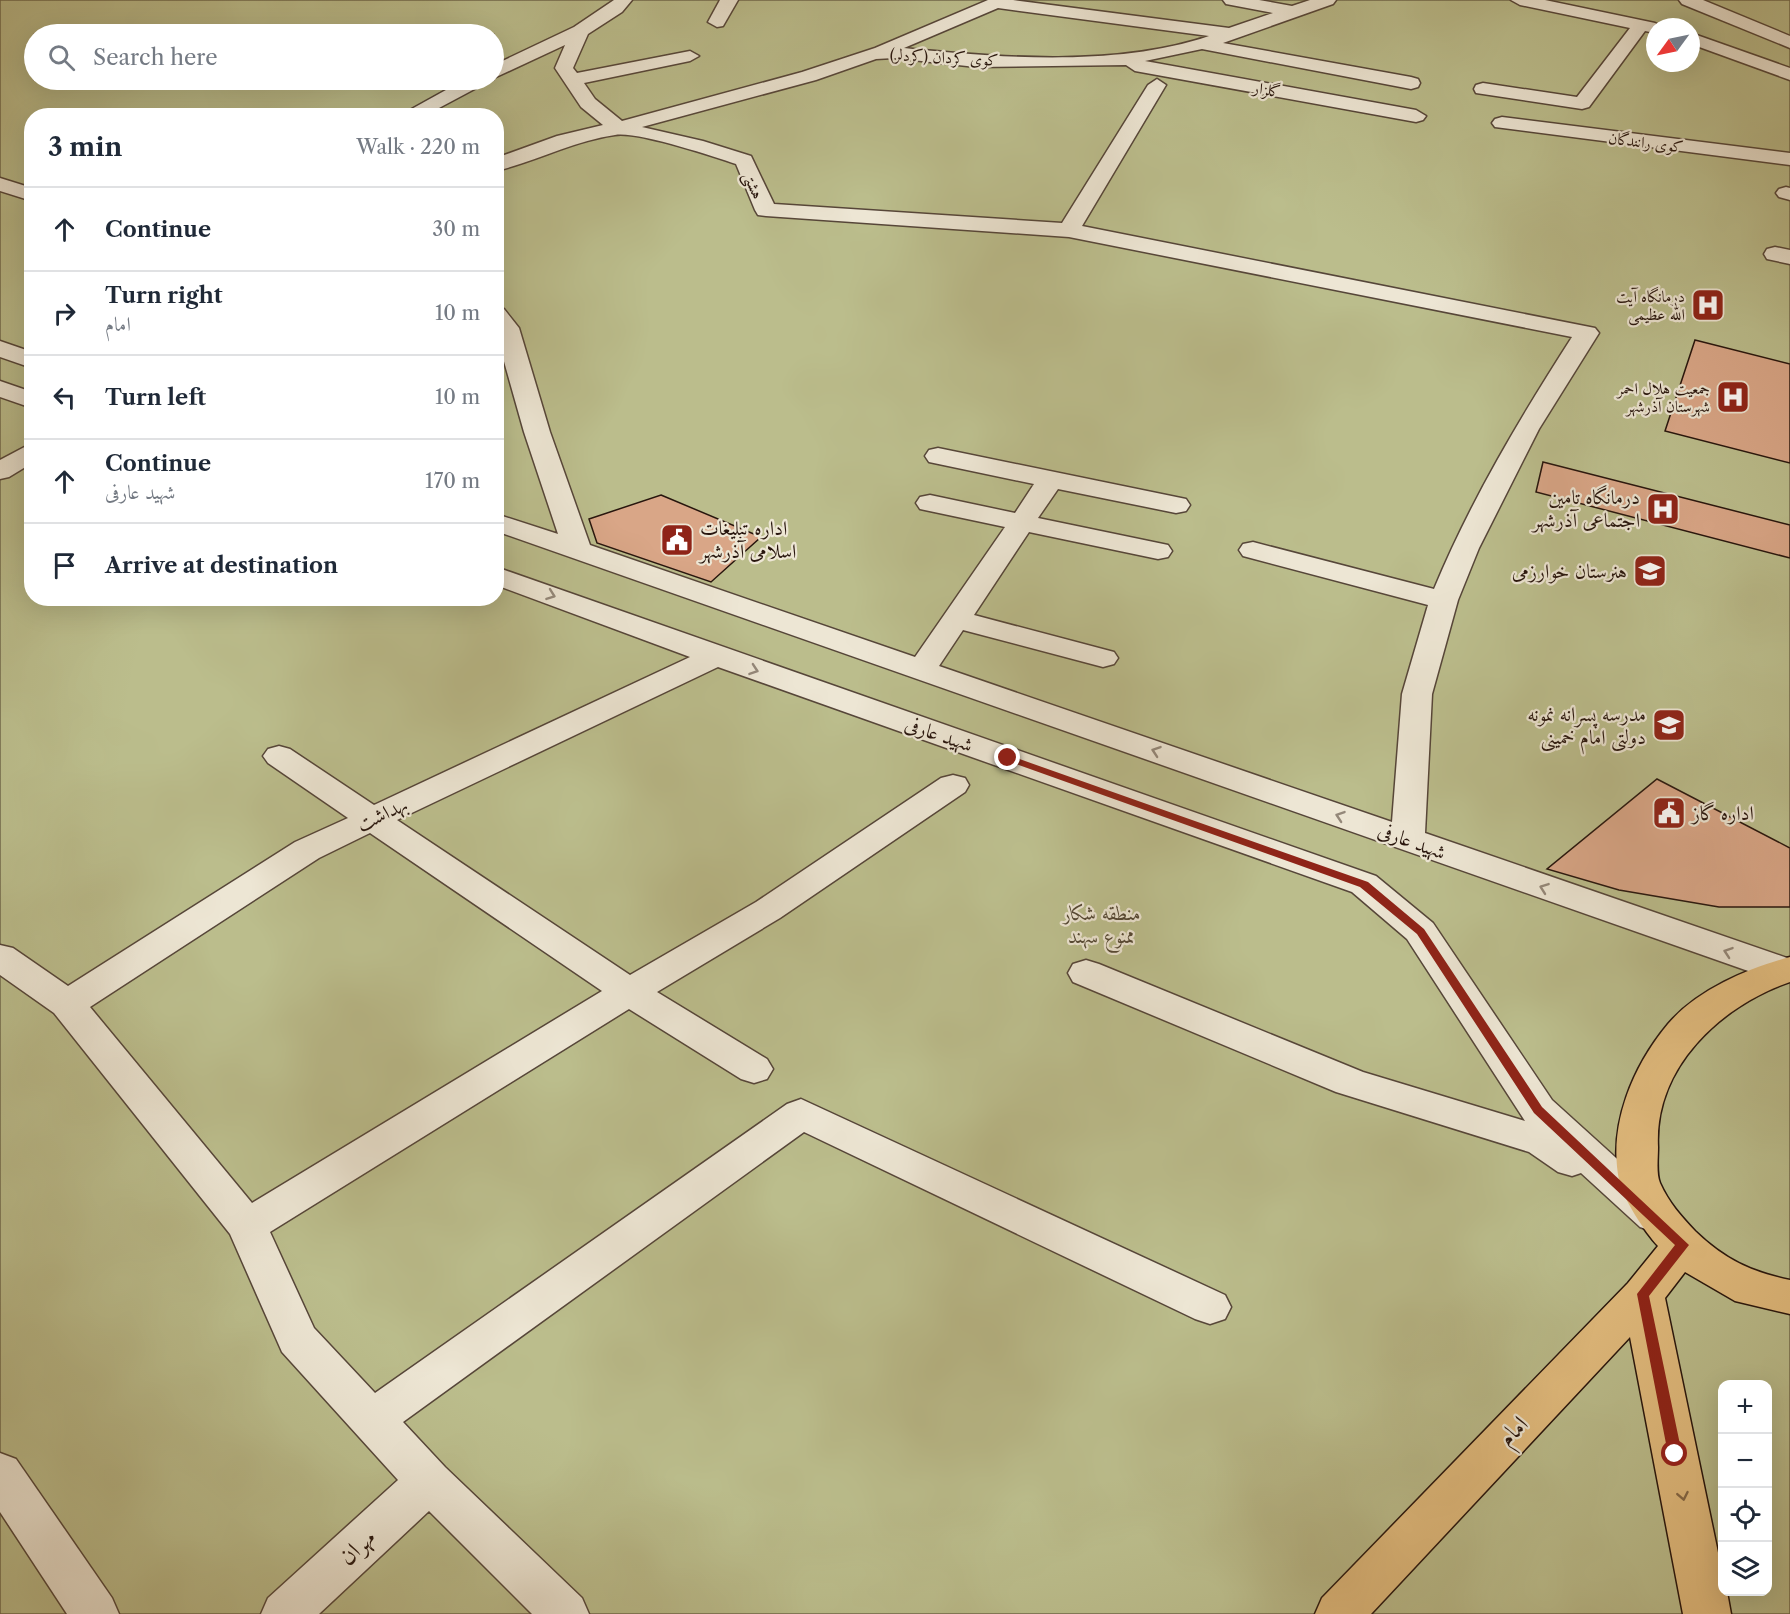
<!DOCTYPE html>
<meta charset="utf-8">
<style>
:root{--surface:#fff;--page:#f6f6f7;--text:#1f2937;--muted:#747a83;--line:#e0e1e3}
body{margin:0;font-family:"Libre Caslon Text",Amiri,serif;background:var(--page);color:var(--text)}
.controls{position:absolute;right:18px;bottom:18px;display:grid;overflow:hidden;border-radius:12px;box-shadow:0 6px 24px #0002}
.controls button{width:54px;height:54px;display:grid;place-items:center;padding:0;border:0;border-bottom:2px solid var(--line);background:var(--surface);color:var(--text);font:30px sans-serif}
.compass{position:absolute;left:1646px;top:18px;width:54px;height:54px;border-radius:50%;background:var(--surface);box-shadow:0 6px 24px #0002;rotate:237deg}
.stop{position:absolute;width:18px;height:18px;margin:-14px;border:4px solid #8f2418;border-radius:50%;background:#fff}
.stop.end{background:#8f2418;border-color:#fff;box-shadow:0 2px 6px #0008}
.list{margin:0;padding:0;list-style:none}
h2{display:flex;justify-content:space-between;align-items:center;height:78px;margin:0;padding:0 24px;font-size:26px}
h2 small{font-size:20px;font-weight:400;color:var(--muted)}
.list li{display:grid;grid-template-columns:39px 1fr auto;gap:18px;align-items:center;box-sizing:border-box;height:84px;padding:0 24px;border-top:2px solid var(--line)}
.list b{display:block;font-size:22px;white-space:nowrap}
.list p{margin:0;font-size:20px;white-space:nowrap;color:var(--muted)}
.list em{font-size:20px;font-style:normal;color:var(--muted)}
.icon{flex:none;width:33px;height:33px;fill:none;stroke:currentColor;stroke-width:2;stroke-linecap:round;stroke-linejoin:round}
.map{position:relative;flex:none;width:1790px;height:1614px;overflow:hidden}
.search{position:absolute;background:var(--surface);box-shadow:0 6px 24px #0002;left:24px;top:24px;width:480px;height:66px;display:flex;align-items:center;gap:15px;box-sizing:border-box;padding:0 21px;border-radius:33px;color:var(--muted);font-size:22px}
.panel{position:absolute;background:var(--surface);box-shadow:0 6px 24px #0002;left:24px;top:108px;width:480px;height:498px;border-radius:24px}
.map>svg:first-child{display:block}
</style>
<div class="map">
<svg width="1790" height="1614" viewBox="0 0 1790 1614">
<rect width="100%" height="100%" fill="#e4d9bd"/>
<filter id="stains"><feTurbulence type="fractalNoise" baseFrequency=".00333" numOctaves="4"/><feColorMatrix values="0 0 0 0 .2 0 0 0 0 .09 0 0 0 0 .02 0 0 0 .5 -.17"/></filter>
<radialGradient id="worn" r=".72"><stop offset=".6" stop-color="#630" stop-opacity="0"/><stop offset="1" stop-color="#630" stop-opacity=".3"/></radialGradient>
<path fill="#bbbd8c" stroke="#71694c" stroke-width="1.5" fill-rule="evenodd" d="M 0,0 L 1790,0 L 1790,1614 L 0,1614 ZM 1655,27 L 1691,27 L 1691,63 L 1655,63 ZM 34,34 L 494,34 L 494,80 L 34,80 ZM 32,116 L 496,116 L 496,598 L 32,598 ZM 1722,1384 L 1768,1384 L 1768,1592 L 1722,1592 Z"/>
<g fill="#d9a687" stroke="#27150d" stroke-width="1.5">
<polygon points="1695,340 1790,364 1790,463 1665,431"/>
<polygon points="1543,462 1790,525 1790,558 1536,492"/>
<polygon points="661,495 761,537 711,582 597,543 589,519"/>
<polygon points="1657,779 1790,848 1790,907 1719,907 1619,890 1547,869"/>
</g>
<g fill="none" stroke-linecap="round" stroke-linejoin="round">
<g stroke="#564639" stroke-width="3">
<g id="minor">
<path d="M 614,0 L 632,0 L 622,12 L 588,34 L 573,68 L 577,73 L 690,51 L 699,56 L 690,61 L 584,83 L 595,99 L 622,121 L 802,72 L 875,48 L 988,0 L 1013,0 L 1229,28 L 1273,13 L 1226,4 L 1223,0 L 1259,0 L 1292,6 L 1310,0 L 1336,0 L 1333,4 L 1223,43 L 1411,77 L 1418,79 L 1420,83 L 1418,87 L 1411,89 L 1202,49 L 1145,61 L 1416,110 L 1426,116 L 1423,120 L 1416,122 L 1135,71 L 1126,65 L 976,67 L 894,58 L 876,59 L 816,80 L 642,127 L 703,141 L 751,156 L 774,204 L 1062,223 L 1148,85 L 1157,79 L 1166,85 L 1082,226 L 1595,328 L 1599,333 L 1539,429 L 1479,548 L 1458,600 L 1432,694 L 1425,833 L 1790,959 L 1790,981 L 1784,982 L 1771,979 L 496,531 L 496,514 L 558,534 L 524,432 L 496,333 L 496,307 L 504,309 L 519,328 L 550,432 L 590,545 L 915,657 L 1005,527 L 920,509 L 916,503 L 920,497 L 930,495 L 1015,513 L 1034,484 L 929,462 L 925,456 L 929,450 L 938,448 L 1186,499 L 1190,505 L 1186,511 L 1176,513 L 1058,489 L 1038,518 L 1168,545 L 1172,551 L 1168,557 L 1158,559 L 1029,532 L 974,615 L 1114,652 L 1118,658 L 1114,664 L 1103,667 L 963,630 L 939,666 L 1392,822 L 1402,694 L 1428,605 L 1243,556 L 1239,550 L 1243,544 L 1253,542 L 1434,589 C 1471,500 1520,418 1572,337 L 1069,237 L 766,216 L 758,215 L 755,210 L 736,164 C 712,156 636,131 615,135 C 573,141 537,161 496,171 L 496,158 L 557,136 L 603,125 L 581,107 L 555,68 L 565,45 L 494,78 L 494,65 L 574,27 ZM 998,8 L 1209,36 C 1118,67 999,58 904,48 Z"/>
<polygon points="720,0 738,0 723,26 717,27 708,22"/>
<polygon points="1511,0 1545,0 1655,23 1663,27 1655,27 1655,33 1645,31 1589,107 1582,109 1476,93 1474,89 1476,85 1483,83 1577,97 1630,28 1520,5"/>
<polygon points="1679,0 1703,0 1790,36 1790,48 1682,4"/>
<polygon points="1691,33 1790,68 1790,80 1691,44"/>
<polygon points="464,80 486,80 484,84 424,116 399,116"/>
<polygon points="1502,117 1790,153 1790,165 1495,127 1492,123 1495,119"/>
<polygon points="0,178 32,188 32,201 0,191"/>
<polygon points="1786,187 1790,188 1790,200 1779,197 1776,193 1779,189"/>
<polygon points="1775,247 1790,250 1790,264 1767,259 1764,254 1767,249"/>
<polygon points="0,341 32,352 32,368 0,357"/>
<polygon points="0,381 32,392 32,408 0,397"/>
<polygon points="32,443 32,463 9,477 0,479 0,460"/>
<path d="M 496,567 L 1376,876 L 1433,923 L 1552,1100 L 1668,1205 L 1674,1216 L 1668,1227 L 1654,1232 L 1640,1227 L 1581,1173 L 1572,1176 L 1558,1172 L 1529,1152 L 1336,1092 L 1073,982 L 1068,973 L 1073,964 L 1086,960 L 1099,964 L 1363,1072 L 1525,1121 L 1407,939 L 1352,892 L 718,667 L 397,820 L 630,975 L 756,902 L 941,778 L 953,775 L 965,778 L 969,785 L 965,792 L 780,918 L 657,992 L 767,1059 L 773,1069 L 767,1079 L 754,1083 L 741,1079 L 629,1009 L 270,1232 L 314,1328 L 375,1393 L 787,1104 L 801,1099 L 1225,1295 L 1231,1307 L 1225,1319 L 1210,1324 L 1195,1319 L 804,1132 L 403,1422 L 445,1467 L 582,1598 L 589,1614 L 532,1614 L 429,1511 L 319,1614 L 261,1614 L 268,1598 L 398,1480 L 282,1352 L 230,1234 L 54,1013 L 0,975 L 0,945 L 13,948 L 68,986 L 295,842 L 348,818 L 268,763 L 263,756 L 268,749 L 279,746 L 290,749 L 374,805 L 690,657 L 496,585 ZM 370,833 L 602,991 L 252,1203 L 90,1007 L 319,858 Z"/>
<polygon points="0,1453 16,1459 112,1598 119,1614 67,1614 0,1512"/>
</g>
</g>
<g stroke="#27150d" stroke-width="3">
<path id="major" d="M 1790,957 L 1790,982 C 1720,1006 1654,1068 1658,1147 C 1658,1158 1656,1174 1660,1183 C 1669,1203 1681,1216 1695,1231 C 1724,1259 1751,1272 1790,1280 L 1790,1314 L 1735,1301 L 1685,1272 L 1665,1298 L 1722,1572 L 1722,1592 L 1727,1592 L 1731,1614 L 1683,1614 L 1630,1337 L 1371,1614 L 1315,1614 L 1322,1598 L 1628,1283 L 1658,1246 C 1645,1232 1623,1199 1619,1180 C 1608,1125 1633,1066 1668,1024 C 1697,990 1748,968 1790,957 Z"/>
</g>
<use href="#minor" fill="#ede6d4" fill-rule="evenodd"/>
<use href="#major" fill="#e2bc7e" fill-rule="evenodd"/>
</g>
<defs><path id="oneway-chevron" d="M-2-3.5L2.5 0L-2 3.5" fill="none" stroke-width="1.6" stroke-linecap="round" stroke-linejoin="round" transform="scale(1.5)"/></defs>
<g stroke="#94887a">
<use href="#oneway-chevron" transform="translate(551 595) rotate(20)"/>
<use href="#oneway-chevron" transform="translate(754 670) rotate(19)"/>
<use href="#oneway-chevron" transform="translate(1156 751) rotate(-161)"/>
<use href="#oneway-chevron" transform="translate(1340 816) rotate(-161)"/>
<use href="#oneway-chevron" transform="translate(1544 888) rotate(-160)"/>
<use href="#oneway-chevron" transform="translate(1728 952) rotate(-161)"/>
</g>
<use stroke="#846846" href="#oneway-chevron" transform="translate(1683 1496) rotate(79)"/>
<polygon fill="#8f2418" points="1008,755 1368,882 1424,929 1542,1107 1689,1245 1649,1296 1682,1454 1680,1458 1675,1460 1668,1454 1637,1294 1675,1245 1534,1113 1417,934 1360,887 1005,760 1005,756"/>
<defs>
<g id="hospital-square" transform="scale(1.725)"><rect x="-9" y="-9" width="18" height="18" rx="4" fill="#8f2418" stroke="#ede6d4"/><path d="M-5-5h3v3.5h4V-5h3V5h-3V1.5h-4V5h-3Z" fill="#fff"/></g>
<g id="civic-square" transform="scale(1.725)"><rect x="-9" y="-9" width="18" height="18" rx="4" fill="#8f2418" stroke="#ede6d4"/><path d="M-.6-6.5H3V-4.5H.6V-3L4-1V1h2V6H-6V1h2V-1L-.6-3ZM-1.2 2.5V6h2.4V2.5Z" fill="#fff"/></g>
<g id="school-square" transform="scale(1.725)"><rect x="-9" y="-9" width="18" height="18" rx="4" fill="#8f2418" stroke="#ede6d4"/><path d="M0-5L7-2L0 1L-7-2ZM-4 1L0 2.5L4 1V4Q0 6-4 4Z" fill="#fff"/></g>
</defs>
<g fill-rule="evenodd">
<use href="#hospital-square" x="1708" y="305"/>
<use href="#hospital-square" x="1733" y="397"/>
<use href="#hospital-square" x="1663" y="509"/>
<use href="#civic-square" x="677" y="540"/>
<use href="#school-square" x="1650" y="571"/>
<use href="#school-square" x="1669" y="725"/>
<use href="#civic-square" x="1669" y="813"/>
</g>
<g text-anchor="middle" stroke-width="4.5" stroke-linejoin="round" paint-order="stroke">
<g font-size="16" fill="#27150d" stroke="#ede6d4">
<text transform="translate(944 57) rotate(3)" y="6">کوی کردان (کردلر)</text>
<text transform="translate(1267 89) rotate(10)" y="6">گلزار</text>
<text transform="translate(1646 142) rotate(7)" y="6">کوی رانندگان</text>
<text transform="translate(754 185) rotate(66)" y="6">هشتی</text>
</g>
<g font-size="16" fill="#27150d" stroke="#ede6d4" text-anchor="end">
<text x="1685" y="302">درمانگاه آیت<tspan x="1685" dy="18">الله عظیمی</tspan></text>
<text x="1710" y="394">جمعیت هلال احمر<tspan x="1710" dy="18">شهرستان آذرشهر</tspan></text>
</g>
<g font-size="20" fill="#27150d" stroke="#ede6d4" text-anchor="end">
<text x="1640" y="504">درمانگاه تامین<tspan x="1640" dy="23">اجتماعی آذرشهر</tspan></text>
<text x="700" y="535" text-anchor="start">اداره تبلیغات<tspan x="700" dy="23">اسلامی آذرشهر</tspan></text>
<text x="1627" y="578">هنرستان خوارزمی</text>
<text x="1646" y="721">مدرسه پسرانه نمونه<tspan x="1646" dy="23">دولتی امام خمینی</tspan></text>
<text x="1692" y="820" text-anchor="start">اداره گاز</text>
</g>
<g font-size="20" fill="#27150d" stroke="#ede6d4">
<text transform="translate(939 734) rotate(19)" y="7">شهید عارفی</text>
<text transform="translate(382 814) rotate(-25)" y="7">بهداشت</text>
<text transform="translate(1412 841) rotate(20)" y="7">شهید عارفی</text>
</g>
<g font-size="20" font-style="italic" fill="#534733" stroke="#ede6d4">
<text x="1102" y="920">منطقه شکار<tspan x="1102" dy="23">ممنوع سهند</tspan></text>
</g>
<g font-size="24" fill="#27150d" stroke="#ede6d4">
<text transform="translate(1513 1431) rotate(-46)" y="8">امام</text>
<text transform="translate(357 1547) rotate(-43)" y="8">مهران</text>
</g>
</g>
<rect width="100%" height="100%" filter="url(#stains)"/>
<rect width="100%" height="100%" fill="url(#worn)"/>
</svg>
<div class="controls">
<button>+</button>
<button>−</button>
<button><svg class="icon" aria-label="locate" viewBox="0 0 24 24"><circle cx="12" cy="12" r="6"/><path d="M12 2v4M12 18v4M2 12h4M18 12h4"/></svg></button>
<button><svg class="icon" aria-label="layers" viewBox="0 0 24 24"><path d="M12 4l9 5-9 5-9-5zM3 14l9 5 9-5"/></svg></button>
</div>
<svg class="compass" viewBox="-18 -18 36 36"><path d="M0-13l5 13h-10z" fill="#e53935"/><path d="M0 13l5-13h-10z" fill="#747a83"/></svg>
<div class="stop" style="left:1675px;top:1454px"></div>
<div class="stop end" style="left:1008px;top:758px"></div>
<div class="search"><svg class="icon" aria-label="search" viewBox="0 0 24 24"><circle cx="10" cy="10" r="6"/><path d="M15 15l6 6"/></svg>Search here</div>
<section class="panel">
<h2>3 min<small>Walk · 220 m</small></h2>
<ul class="list">
<li><svg class="icon" aria-label="ahead" viewBox="0 0 24 24"><path d="M12 20V5M6 11l6-6 6 6"/></svg><div><b>Continue</b></div><em>30 m</em></li>
<li><svg class="icon" aria-label="right" viewBox="0 0 24 24"><path d="M7 20v-9h11M14 6l5 5-5 5"/></svg><div><b>Turn right</b><p>امام</p></div><em>10 m</em></li>
<li><svg class="icon" aria-label="left" viewBox="0 0 24 24"><path d="M17 20v-9H6M10 6l-5 5 5 5"/></svg><div><b>Turn left</b></div><em>10 m</em></li>
<li><svg class="icon" aria-label="ahead" viewBox="0 0 24 24"><path d="M12 20V5M6 11l6-6 6 6"/></svg><div><b>Continue</b><p>شهید عارفی</p></div><em>170 m</em></li>
<li><svg class="icon" aria-label="arrive" viewBox="0 0 24 24"><path d="M6 21V4h12l-3 4 3 4H6"/></svg><div><b>Arrive at destination</b></div></li>
</ul>
</section>
</div>
